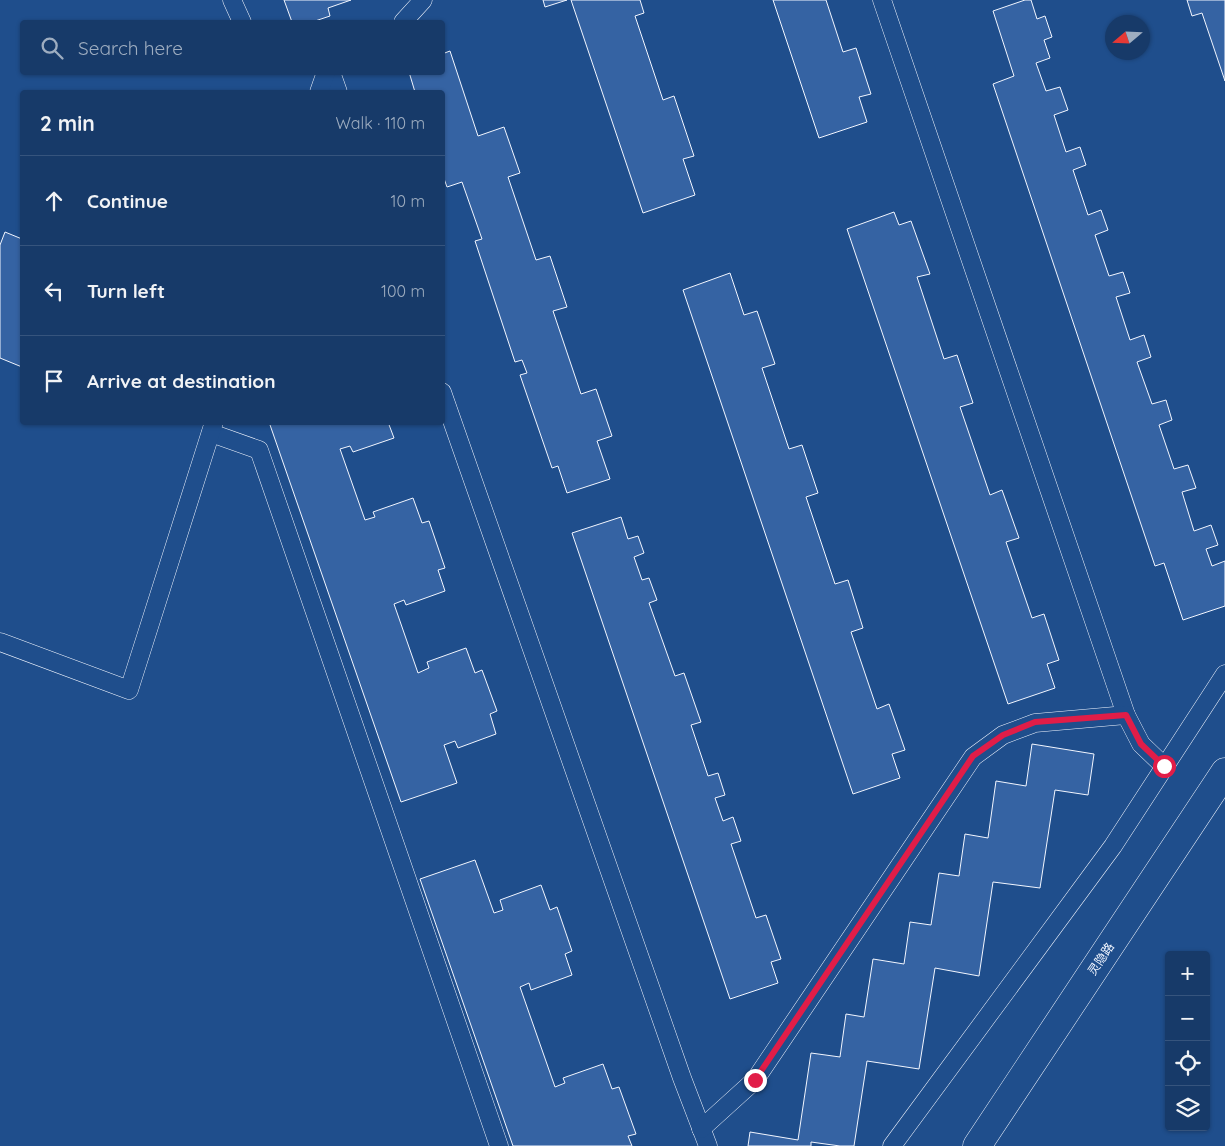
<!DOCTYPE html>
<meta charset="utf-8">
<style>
:root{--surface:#173a69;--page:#20416f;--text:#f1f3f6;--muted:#9eadc0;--line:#36547d}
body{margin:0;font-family:Quicksand,"Noto Sans SC",sans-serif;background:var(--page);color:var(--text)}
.controls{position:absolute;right:15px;bottom:15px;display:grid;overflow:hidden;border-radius:5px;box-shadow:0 1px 4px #0004}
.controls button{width:45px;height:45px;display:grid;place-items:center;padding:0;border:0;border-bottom:1px solid var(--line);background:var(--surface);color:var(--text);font:25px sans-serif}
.compass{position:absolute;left:1105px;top:15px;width:45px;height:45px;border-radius:50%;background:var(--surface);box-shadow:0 1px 4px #0004;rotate:251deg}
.stop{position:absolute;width:15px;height:15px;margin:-11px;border:4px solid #e11d48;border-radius:50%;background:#fff}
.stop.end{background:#e11d48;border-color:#fff;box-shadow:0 1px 5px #0008}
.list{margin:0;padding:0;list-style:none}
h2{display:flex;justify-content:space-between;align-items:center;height:65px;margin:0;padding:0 20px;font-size:21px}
h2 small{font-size:16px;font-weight:400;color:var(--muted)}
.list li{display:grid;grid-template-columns:32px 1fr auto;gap:15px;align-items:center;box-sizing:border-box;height:90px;padding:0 20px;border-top:1px solid var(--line)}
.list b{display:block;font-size:19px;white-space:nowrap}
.list em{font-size:16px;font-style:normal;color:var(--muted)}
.icon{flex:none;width:28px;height:28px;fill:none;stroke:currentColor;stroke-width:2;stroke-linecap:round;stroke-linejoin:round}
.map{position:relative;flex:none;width:1225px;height:1146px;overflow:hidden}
.search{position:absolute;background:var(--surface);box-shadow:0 1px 4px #0004;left:20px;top:20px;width:425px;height:55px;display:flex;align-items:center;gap:12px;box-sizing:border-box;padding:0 18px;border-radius:5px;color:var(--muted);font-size:19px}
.panel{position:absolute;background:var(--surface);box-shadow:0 1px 4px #0004;left:20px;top:90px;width:425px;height:335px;border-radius:5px}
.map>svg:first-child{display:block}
</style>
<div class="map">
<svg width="1225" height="1146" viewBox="0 0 1225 1146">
<rect width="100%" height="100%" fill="#1f4e8c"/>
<g fill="#3563a3" stroke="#f2f6ff">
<polygon points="284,0 351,0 328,8 330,16 312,22 292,22"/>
<polygon points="543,0 567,0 545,7"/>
<polygon points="571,0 640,0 644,13 635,16 663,100 674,96 694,156 683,159 695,195 643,213"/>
<polygon points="773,0 826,0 843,52 856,48 871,94 859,97 867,122 819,138"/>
<polygon points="1025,0 1031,0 1037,19 1045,16 1052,37 1044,40 1050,58 1036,63 1046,91 1060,87 1068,110 1054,115 1066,152 1080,147 1086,165 1073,170 1088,215 1101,210 1108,230 1095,235 1109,276 1123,272 1130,293 1116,297 1130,340 1144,335 1151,357 1137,362 1152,404 1166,400 1172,420 1159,425 1174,469 1188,465 1196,488 1182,492 1194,531 1211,525 1218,545 1206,549 1212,566 1225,561 1225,606 1183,620 1164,563 1155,566 993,84 1014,76 993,11"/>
<polygon points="1187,0 1225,0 1225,81 1202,13 1192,16"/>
<polygon points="450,51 478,136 504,127 520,173 508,177 536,260 550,256 567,307 553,311 581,394 596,389 612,436 597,441 610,479 567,493 558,466 552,468 520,375 527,373 522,360 515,362 475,241 482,239 462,182 447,187 442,173 442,92 415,92 409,72 442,72 442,54"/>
<polygon points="894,212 899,225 911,221 930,274 917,277 944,359 957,355 973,403 960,407 990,495 1002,490 1019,538 1006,542 1032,618 1044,614 1059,660 1047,664 1055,688 1008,704 847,229"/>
<polygon points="5,232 22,239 22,367 0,358 0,245"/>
<polygon points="730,273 744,315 757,311 775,364 762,368 789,449 802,445 818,493 806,497 835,584 848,580 863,628 851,632 877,709 889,704 905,750 892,754 900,778 853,794 683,290"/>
<polygon points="269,422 388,422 394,438 353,452 350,446 340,449 365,520 375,517 373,512 413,498 422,523 429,521 445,568 438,570 445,591 406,605 404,600 394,604 418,673 429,668 427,662 466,648 475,673 482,670 497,711 490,714 496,734 458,748 455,741 444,745 457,783 401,802"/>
<polygon points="621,517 628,539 638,536 644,553 634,557 642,580 649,578 657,600 649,603 675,676 684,673 701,722 691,725 708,776 718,773 725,795 715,798 723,821 733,817 741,841 731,844 756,918 766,915 781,959 771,962 778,983 730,999 572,533"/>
<polygon points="1032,744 1094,754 1088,795 1055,790 1040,888 993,882 979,976 935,968 919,1069 867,1061 854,1146 840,1146 811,1142 811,1146 748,1146 750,1132 798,1140 811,1053 840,1057 846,1014 864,1017 873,959 904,964 910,922 931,925 939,873 959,876 965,834 988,838 996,781 1026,786"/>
<polygon points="475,860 494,913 503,910 500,900 541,885 550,910 557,907 572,951 565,954 572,975 531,990 529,983 520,987 555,1087 565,1083 563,1078 603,1064 612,1089 619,1087 636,1134 628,1136 632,1146 513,1146 420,879"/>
</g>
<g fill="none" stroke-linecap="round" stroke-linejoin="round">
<g stroke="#f2f6ff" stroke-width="19">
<g id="lane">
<polyline points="232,0 242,22"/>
<polyline points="882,0 1126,715 1141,744 1164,766"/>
<polyline points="403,22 423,0"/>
<polyline points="331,72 338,92"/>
<polyline points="319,92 326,72"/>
<polyline points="442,392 682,1078 708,1146"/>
<polyline points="211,433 259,450 499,1146"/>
<polyline points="0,642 129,690 214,422"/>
<polyline points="701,1129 755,1080 973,757 1003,735 1035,723 1126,715"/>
<polyline points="892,1146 1113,846 1225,674"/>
</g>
</g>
<g stroke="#f2f6ff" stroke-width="29">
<polyline id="street" points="977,1146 1225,772"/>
</g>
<use href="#lane" stroke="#1f4e8c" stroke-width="18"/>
<use href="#street" stroke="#1f4e8c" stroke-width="28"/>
</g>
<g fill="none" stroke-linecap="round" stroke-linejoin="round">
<polyline stroke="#e11d48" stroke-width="6" points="755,1080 973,756 1003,735 1035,722 1126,715 1141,744 1164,766"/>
</g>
<g text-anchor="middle" stroke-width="4" stroke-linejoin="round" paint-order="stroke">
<g font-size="12" fill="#f2f6ff" stroke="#1f4e8c">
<text transform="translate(1101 959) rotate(-56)" y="4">灵隐路</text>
</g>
</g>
</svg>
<div class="controls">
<button>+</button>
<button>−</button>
<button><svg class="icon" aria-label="locate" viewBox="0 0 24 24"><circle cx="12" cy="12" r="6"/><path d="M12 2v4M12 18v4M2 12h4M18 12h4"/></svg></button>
<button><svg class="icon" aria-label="layers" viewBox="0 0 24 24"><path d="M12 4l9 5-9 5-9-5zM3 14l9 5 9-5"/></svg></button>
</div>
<svg class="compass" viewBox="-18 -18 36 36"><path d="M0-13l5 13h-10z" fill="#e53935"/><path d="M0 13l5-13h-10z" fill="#9eadc0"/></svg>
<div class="stop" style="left:1164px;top:766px"></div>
<div class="stop end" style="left:755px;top:1080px"></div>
<div class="search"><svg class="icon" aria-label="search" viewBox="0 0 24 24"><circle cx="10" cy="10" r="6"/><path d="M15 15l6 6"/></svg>Search here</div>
<section class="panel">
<h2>2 min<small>Walk · 110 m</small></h2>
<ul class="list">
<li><svg class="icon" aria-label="ahead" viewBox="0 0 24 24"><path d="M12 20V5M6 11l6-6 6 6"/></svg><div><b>Continue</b></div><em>10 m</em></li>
<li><svg class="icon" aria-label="left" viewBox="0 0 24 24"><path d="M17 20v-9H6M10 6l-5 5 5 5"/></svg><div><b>Turn left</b></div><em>100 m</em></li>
<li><svg class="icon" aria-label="arrive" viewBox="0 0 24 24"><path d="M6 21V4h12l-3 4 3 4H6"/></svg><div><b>Arrive at destination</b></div></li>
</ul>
</section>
</div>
